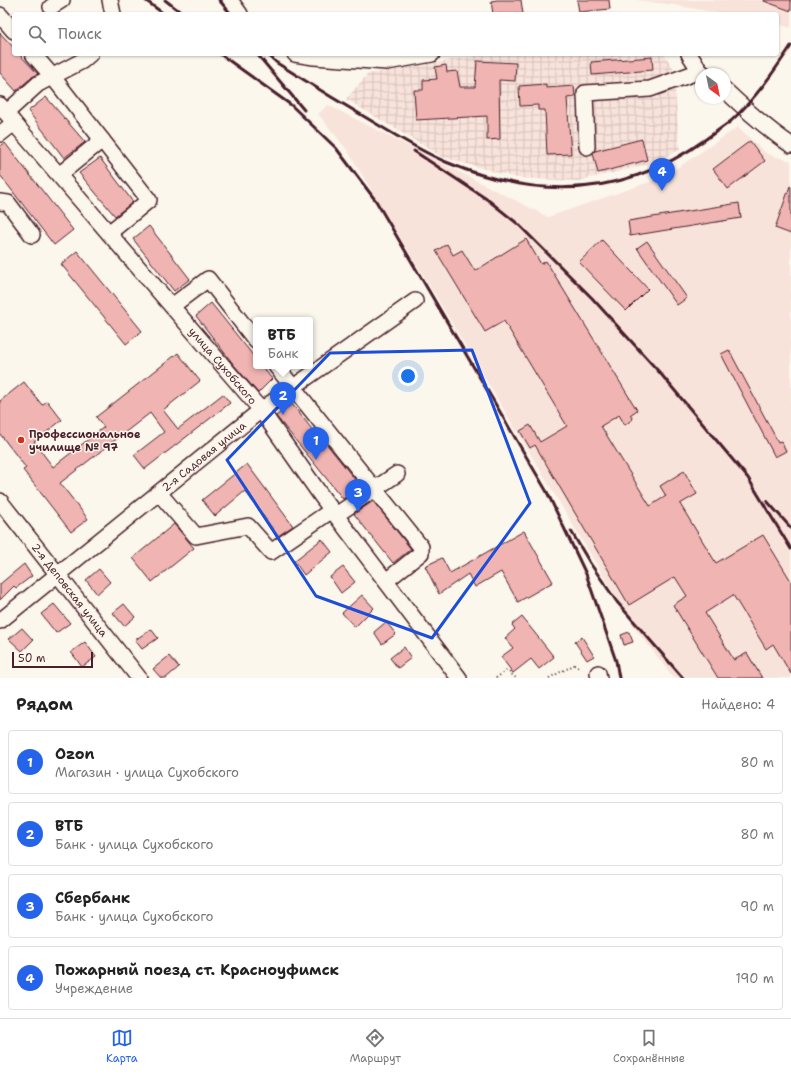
<!DOCTYPE html>
<html lang="ru">
<meta charset="utf-8">
<style>
:root{--surface:#fff;--page:#f6f6f6;--text:#222;--muted:#767676;--line:#e0e0e0;--accent:#2563eb}
body{margin:0;font-family:"Shantell Sans",sans-serif;background:var(--page);color:var(--text)}
.compass{position:absolute;left:695px;top:68px;width:36px;height:36px;border-radius:50%;background:var(--surface);box-shadow:0 1px 3px #0004;rotate:147deg}
.scale{position:absolute;left:12px;bottom:10px;width:81px;box-sizing:border-box;padding-left:4px;border:2px solid #4a1f2b;border-top:0;font-size:11px;line-height:14px;white-space:nowrap;color:#4a1f2b;-webkit-text-stroke:3px #fbf7ec;paint-order:stroke}
.you{position:absolute;left:408px;top:376px;width:14px;height:14px;margin:-10px;border:3px solid #fff;border-radius:50%;background:#1a73e8;box-shadow:0 0 0 6px #1a73e833}
.badge{display:grid;place-items:center;width:26px;height:26px;border-radius:50%;background:var(--accent);color:#fff;font-size:13px;font-weight:700}
.pin{position:absolute;translate:-50% -33px;filter:drop-shadow(0 1px 2px #0008)}
.pin::after{content:'';position:absolute;top:21px;width:14px;height:12px;background:inherit;clip-path:polygon(0 0,100% 0,50% 100%)}
.popup{position:absolute;left:253px;top:317px;width:60px;height:52px;box-sizing:border-box;display:grid;place-content:center;border-radius:4px;background:var(--surface);filter:drop-shadow(0 1px 3px #0005);font-size:13px;white-space:nowrap;color:var(--muted)}
.popup b{font-size:15px;color:var(--text)}
.popup::after{content:'';position:absolute;left:50%;top:100%;margin-left:-8px;border:8px solid transparent;border-top-color:var(--surface)}
.list{margin:0;padding:0;list-style:none}
h2{display:flex;justify-content:space-between;align-items:center;height:52px;margin:0;padding:0 16px;font-size:17px}
h2 small{font-size:13px;font-weight:400;color:var(--muted)}
.list li{display:grid;grid-template-columns:26px 1fr auto;gap:12px;align-items:center;box-sizing:border-box;height:64px;margin:0 8px 8px;padding:0 8px;border:1px solid var(--line);border-radius:4px}
.list b{display:block;font-size:15px;white-space:nowrap}
.list p{margin:0;font-size:13px;white-space:nowrap;color:var(--muted)}
.list em{font-size:13px;font-style:normal;color:var(--muted)}
.icon{flex:none;width:22px;height:22px;fill:none;stroke:currentColor;stroke-width:2;stroke-linecap:round;stroke-linejoin:round}
.map{position:relative;flex:none;width:791px;height:678px;overflow:hidden}
.search{position:absolute;background:var(--surface);box-shadow:0 1px 3px #0004;left:12px;right:12px;top:12px;height:44px;display:flex;align-items:center;gap:10px;box-sizing:border-box;padding:0 14px;border-radius:4px;color:var(--muted);font-size:15px}
.sheet{height:340px;background:var(--surface)}
nav{display:flex;justify-content:space-around;align-items:center;box-sizing:border-box;height:56px;border-top:1px solid var(--line);background:var(--surface);font-size:11px;color:var(--muted)}
nav a{display:grid;justify-items:center;gap:2px}
nav .on{color:var(--accent)}
.map>svg:first-child{display:block}
</style>
<div class="map">
<svg width="791" height="678" viewBox="0 0 791 678">
<defs>
<pattern id="industrial-grid" width="8" height="8" patternUnits="userSpaceOnUse"><rect width="8" height="8" fill="#f8e3db"/><path d="M0 4h8M4 0v8" fill="none" stroke="#d6c2bc"/></pattern>
</defs>
<rect width="100%" height="100%" fill="#fbf7ec"/>
<filter id="ink" filterUnits="userSpaceOnUse"><feTurbulence type="fractalNoise" baseFrequency=".025" numOctaves="2"/><feDisplacementMap in="SourceGraphic" scale="8" xChannelSelector="R" yChannelSelector="G"/><feConvolveMatrix kernelMatrix="1 2 1 2 8 2 1 2 1" color-interpolation-filters="sRGB"/></filter>
<g filter="url(#ink)">
<g fill="#f8e3db">
<polygon points="635,0 791,0 791,28 777,24 777,14 723,14 674,5"/>
<polygon points="328,105 548,217 664,177 738,127 767,154 791,161 791,678 674,678 634,627 435,295 347,150 318,114"/>
</g>
<polygon fill="url(#industrial-grid)" points="488,54 664,54 673,68 680,150 645,165 578,181 517,178 442,157 346,99 368,74"/>
<g fill="#f0b4b2" stroke="#4a1f2b">
<polygon points="497,0 521,0 523,14 493,14 491,1"/>
<polygon points="577,0 609,0 610,9 579,12"/>
<polygon points="764,0 791,0 791,11 764,1"/>
<polygon points="0,33 14,48 14,54 19,54 38,74 32,77 16,91 0,73"/>
<polygon points="652,57 653,70 592,75 591,62"/>
<polygon points="477,61 516,63 515,81 499,80 500,139 487,140 487,116 416,120 414,90 423,90 423,80 437,79 435,67 446,65 447,72 457,71 460,87 475,87"/>
<polygon points="546,84 546,88 574,86 575,97 567,98 571,154 547,155 545,110 538,110 538,105 520,106 519,86"/>
<polygon points="46,97 85,142 64,158 28,111"/>
<polygon points="642,139 647,160 598,173 593,153 595,151"/>
<polygon points="750,141 765,161 728,189 713,169"/>
<polygon points="5,143 73,230 54,245 0,175 0,146"/>
<polygon points="100,158 133,202 115,216 79,173"/>
<polygon points="790,186 791,187 791,234 775,228"/>
<polygon points="739,203 741,218 630,236 628,221"/>
<polygon points="149,226 190,279 174,291 133,239"/>
<polygon points="526,239 541,264 546,261 637,410 630,415 633,419 625,425 619,415 601,426 650,506 666,496 660,486 684,471 697,494 680,504 716,563 763,535 791,581 791,674 773,644 766,649 733,595 705,613 734,660 747,653 762,678 718,678 673,605 687,596 675,577 629,605 535,445 530,448 520,431 530,425 540,442 567,426 504,321 485,332 436,251 447,244 453,255 462,250 475,271"/>
<polygon points="602,240 648,289 626,311 579,262"/>
<polygon points="647,241 687,298 677,305 637,248"/>
<polygon points="77,251 142,331 126,344 61,264"/>
<polygon points="211,303 256,359 256,366 262,366 272,379 258,393 234,365 196,316"/>
<polygon points="729,350 778,442 781,441 786,451 775,457 721,354"/>
<polygon points="178,353 200,381 163,410 178,429 223,394 230,403 145,469 134,455 164,432 150,413 60,483 88,519 71,532 23,470 26,468 0,434 0,401 24,382 42,405 47,401 62,420 34,442 53,467 104,427 96,417"/>
<polygon points="292,404 315,433 317,432 361,487 343,499 276,416"/>
<polygon points="247,464 293,526 278,536 245,491 215,516 202,500"/>
<polygon points="373,501 411,549 393,563 354,514"/>
<polygon points="174,524 194,548 152,582 133,558"/>
<polygon points="524,531 553,582 518,602 501,572 475,587 468,574 439,594 425,566 442,558 450,573"/>
<polygon points="322,539 332,552 304,575 294,561"/>
<polygon points="24,564 32,576 16,588 14,586 0,600 0,584"/>
<polygon points="343,567 355,582 341,593 330,577"/>
<polygon points="99,569 110,582 97,594 86,580"/>
<polygon points="362,595 374,608 355,627 342,613"/>
<polygon points="54,604 70,623 56,633 41,614"/>
<polygon points="124,604 135,617 124,626 113,613"/>
<polygon points="522,617 554,657 539,669 531,659 513,673 501,657 513,648 505,638 515,629 512,625"/>
<polygon points="386,622 396,634 382,644 374,632"/>
<polygon points="22,628 33,640 22,651 9,639"/>
<polygon points="151,629 158,638 142,649 135,640"/>
<polygon points="629,632 633,642 624,645 621,635"/>
<polygon points="582,637 594,656 587,660 575,642"/>
<polygon points="85,642 96,657 82,667 71,652"/>
<polygon points="404,647 411,658 398,668 390,658"/>
<polygon points="169,656 179,667 166,678 161,678 153,669"/>
</g>
<g fill="none" stroke-linecap="round" stroke-linejoin="round">
<g stroke="#4a1f2b" stroke-width="18">
<g id="minor">
<polyline points="110,0 113,14"/>
<polyline points="230,0 240,14"/>
<polyline points="51,7 62,0"/>
<polyline points="0,15 14,31"/>
<polyline points="33,54 52,76 149,200 109,233"/>
<polyline points="295,54 314,57 387,62 432,54"/>
<polyline points="689,54 700,71 704,74"/>
<path d="M 725,90 C 746,110 767,129 791,145"/>
<path id="s1" d="M 0,105 L 14,123 L 261,410 L 322,497 L 459,678"/>
<polyline points="6,113 38,84 82,61 90,54"/>
<polyline points="0,134 14,123"/>
<polyline points="587,147 585,93 650,89 700,71"/>
<polyline points="59,175 102,140"/>
<polyline points="0,202 8,203 32,235"/>
<polyline points="172,306 208,279 256,341"/>
<polyline points="276,366 421,547 421,553 386,581"/>
<polyline points="159,493 196,536 248,526 271,552 332,510"/>
<path id="s2" d="M 0,501 L 139,678"/>
<polyline points="336,515 397,474"/>
<path id="s3" d="M 0,621 L 261,410 L 415,301"/>
<polyline points="598,673 599,678"/>
</g>
</g>
<g stroke="#4a1f2b" stroke-width="2" stroke-dasharray="1 3" stroke-linecap="butt">
<polyline points="496,678 507,670 516,678"/>
<polyline points="549,678 574,665 579,668"/>
</g>
<use href="#minor" stroke="#fbf7ec" stroke-width="15"/>
<g stroke="#4a1f2b" stroke-width="3">
<polyline points="145,0 164,14"/>
<polyline points="165,0 183,14"/>
<polyline points="219,0 231,14"/>
<polyline points="220,54 291,105 336,148 376,201 547,492 586,574 616,661 619,678"/>
<polyline points="257,54 304,110"/>
<path d="M 267,54 L 277,63 C 313,86 349,108 385,129 C 405,141 425,153 446,162 C 538,201 625,198 706,139 C 714,133 723,127 731,121 C 755,99 773,73 791,46"/>
<polyline points="414,151 488,200 518,224 592,298 660,373 748,478 791,549"/>
<polyline points="767,501 791,528"/>
<polyline points="571,531 590,563 617,602 683,678"/>
</g>
</g>
</g>
<path fill="none" stroke="#1d4ed8" stroke-width="3" stroke-linejoin="round" d="M 472,350 L 530,503 L 432,638 L 316,596 L 227,460 L 330,353 Z"/>
<circle fill="#c8321e" stroke="#fbf7ec" stroke-width="1.5" cx="21" cy="440" r="4"/>
<g text-anchor="middle" stroke-width="3" stroke-linejoin="round" paint-order="stroke">
<g font-size="11" fill="#4a1f2b" stroke="#fbf7ec">
<text dy="4" stroke="none"><textPath href="#s1" startOffset="343">улица Сухобского</textPath></text>
<text dy="4" stroke="none"><textPath href="#s3" startOffset="262">2-я Садовая улица</textPath></text>
<text dy="4" stroke="none"><textPath href="#s2" startOffset="113">2-я Деповская улица</textPath></text>
</g>
<g font-size="11" font-weight="bold" fill="#4a1f2b" stroke="#fbf7ec" text-anchor="start">
<text x="29" y="438">Профессиональное<tspan x="29" dy="13">училище № 97</tspan></text>
</g>
</g>
</svg>
<svg class="compass" viewBox="-18 -18 36 36"><path d="M0-13l5 13h-10z" fill="#e53935"/><path d="M0 13l5-13h-10z" fill="#767676"/></svg>
<div class="scale">50 m</div>
<div class="you"></div>
<div class="pin badge" style="left:316px;top:460px">1</div>
<div class="pin badge" style="left:283px;top:415px">2</div>
<div class="popup"><b>ВТБ</b>Банк</div>
<div class="pin badge" style="left:358px;top:512px">3</div>
<div class="pin badge" style="left:662px;top:191px">4</div>
<div class="search"><svg class="icon" aria-label="search" viewBox="0 0 24 24"><circle cx="10" cy="10" r="6"/><path d="M15 15l6 6"/></svg>Поиск</div>
</div>
<section class="sheet">
<h2>Рядом<small>Найдено: 4</small></h2>
<ul class="list">
<li><span class="badge">1</span><div><b>Ozon</b><p>Магазин · улица Сухобского</p></div><em>80 m</em></li>
<li><span class="badge">2</span><div><b>ВТБ</b><p>Банк · улица Сухобского</p></div><em>80 m</em></li>
<li><span class="badge">3</span><div><b>Сбербанк</b><p>Банк · улица Сухобского</p></div><em>90 m</em></li>
<li><span class="badge">4</span><div><b>Пожарный поезд ст. Красноуфимск</b><p>Учреждение</p></div><em>190 m</em></li>
</ul>
</section>
<nav>
<a class="on"><svg class="icon" aria-label="map" viewBox="0 0 24 24"><path d="M3 6l6-2 6 2 6-2v14l-6 2-6-2-6 2zM9 4v14M15 6v14"/></svg>Карта</a>
<a><svg class="icon" aria-label="directions" viewBox="0 0 24 24"><path d="M12 3l9 9-9 9-9-9zM9 14v-3h6M13 9l2 2-2 2"/></svg>Маршрут</a>
<a><svg class="icon" aria-label="saved" viewBox="0 0 24 24"><path d="M7 4h10v16l-5-4-5 4z"/></svg>Сохранённые</a>
</nav>
